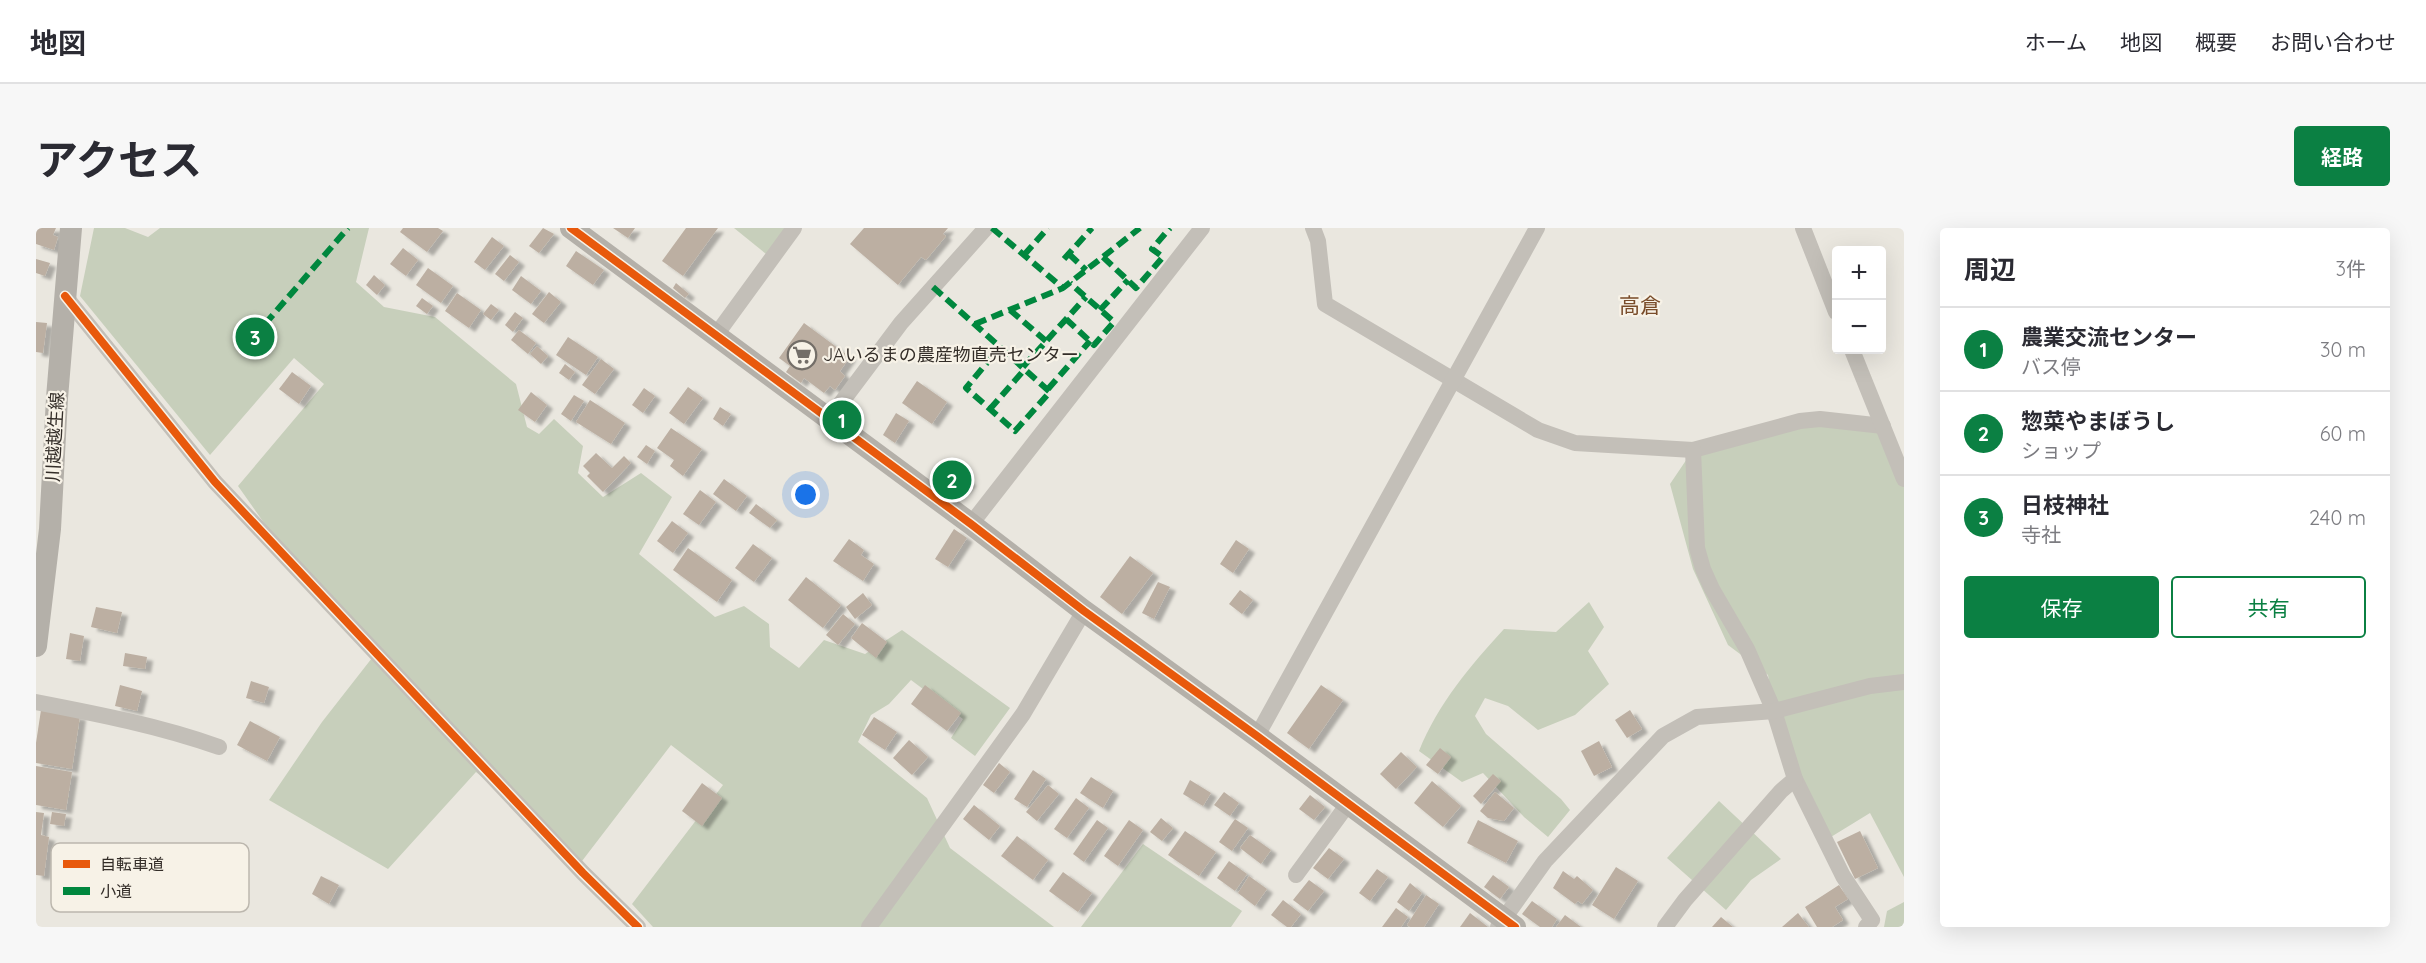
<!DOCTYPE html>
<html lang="ja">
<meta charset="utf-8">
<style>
:root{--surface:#fff;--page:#f7f7f7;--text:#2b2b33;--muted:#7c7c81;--line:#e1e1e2;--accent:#0b8043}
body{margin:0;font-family:Quicksand,"Noto Sans JP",sans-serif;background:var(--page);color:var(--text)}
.controls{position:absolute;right:18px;top:18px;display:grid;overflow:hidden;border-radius:6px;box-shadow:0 6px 24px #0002}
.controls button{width:54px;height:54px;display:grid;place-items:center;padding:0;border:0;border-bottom:2px solid var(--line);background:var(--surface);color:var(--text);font:30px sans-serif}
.you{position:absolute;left:770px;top:267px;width:21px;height:21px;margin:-15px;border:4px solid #fff;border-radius:50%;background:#1a73e8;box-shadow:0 0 0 9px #1a73e833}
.badge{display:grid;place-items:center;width:39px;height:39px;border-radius:50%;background:var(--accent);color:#fff;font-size:20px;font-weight:700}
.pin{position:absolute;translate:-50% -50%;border:3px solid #fff;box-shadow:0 2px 6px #0006}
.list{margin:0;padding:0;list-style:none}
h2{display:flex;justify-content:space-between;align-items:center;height:78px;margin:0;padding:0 24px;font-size:26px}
h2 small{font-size:20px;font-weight:400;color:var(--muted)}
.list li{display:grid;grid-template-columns:39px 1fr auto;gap:18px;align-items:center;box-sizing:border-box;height:84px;padding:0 24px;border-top:2px solid var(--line)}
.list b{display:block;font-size:22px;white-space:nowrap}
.list p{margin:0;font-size:20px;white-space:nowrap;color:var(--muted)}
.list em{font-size:20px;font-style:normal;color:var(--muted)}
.actions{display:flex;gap:12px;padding:18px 24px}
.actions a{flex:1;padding:14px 0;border:2px solid var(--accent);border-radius:6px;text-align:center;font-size:21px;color:var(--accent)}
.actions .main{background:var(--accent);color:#fff}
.map{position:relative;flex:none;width:1868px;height:699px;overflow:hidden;border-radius:6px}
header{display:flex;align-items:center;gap:36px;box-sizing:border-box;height:84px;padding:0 30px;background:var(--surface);border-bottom:2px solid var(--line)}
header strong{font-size:28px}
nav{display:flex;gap:33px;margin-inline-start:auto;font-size:21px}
.intro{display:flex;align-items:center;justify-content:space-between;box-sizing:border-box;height:144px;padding:0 36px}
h1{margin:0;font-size:42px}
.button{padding:15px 27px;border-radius:6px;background:var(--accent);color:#fff;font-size:21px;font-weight:700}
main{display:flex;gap:36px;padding:0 36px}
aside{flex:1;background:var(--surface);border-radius:6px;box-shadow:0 6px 24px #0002}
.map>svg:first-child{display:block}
</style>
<header>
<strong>地図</strong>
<nav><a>ホーム</a><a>地図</a><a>概要</a><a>お問い合わせ</a></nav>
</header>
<div class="intro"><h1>アクセス</h1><a class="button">経路</a></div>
<main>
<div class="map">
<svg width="1868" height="699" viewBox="0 0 1868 699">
<defs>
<filter id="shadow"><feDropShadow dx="6" dy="4" stdDeviation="1.5" flood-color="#0004"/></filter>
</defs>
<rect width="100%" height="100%" fill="#eae7df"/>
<g fill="#c7cfbb">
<polygon points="58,0 89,0 112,9 124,0 333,0 320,54 348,79 399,89 480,156 491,199 503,206 518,191 547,218 542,245 567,269 605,245 636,269 603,326 679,389 708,378 733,396 734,419 763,440 788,412 829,426 866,402 974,480 939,528 915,510 927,491 875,452 853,476 835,487 822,514 891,570 914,620 1018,699 617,699 596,676 687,557 635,517 546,633 440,544 352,641 233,572 286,494 343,421 238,309 202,258 288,156 258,130 174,227 44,68"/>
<polygon points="698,0 758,0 735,30"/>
<polygon points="1764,193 1847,198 1868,231 1868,649 1834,585 1790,612 1738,483 1732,447 1692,417 1657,341 1634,256 1657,222"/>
<path d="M 1553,374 L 1568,399 L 1552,423 L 1573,456 L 1539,487 L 1502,502 L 1472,478 L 1449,470 L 1439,488 L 1450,506 L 1525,571 L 1534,582 L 1512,609 L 1488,589 L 1447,545 L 1426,554 L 1383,523 C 1402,476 1434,438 1468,401 L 1520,404 Z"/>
<polygon points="1683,573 1745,631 1715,652 1690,682 1631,630"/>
<polygon points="1107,616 1206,683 1195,699 1045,699"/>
<polygon points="1868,674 1868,699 1848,699 1851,683"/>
</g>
<g fill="#bcafa2" filter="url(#shadow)">
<polygon points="0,0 20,0 17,7 22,9 18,22 0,16"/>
<polygon points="367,0 402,0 407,3 391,24 364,4"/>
<polygon points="507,0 518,6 503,25 493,18"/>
<polygon points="577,0 599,0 592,10"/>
<polygon points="650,0 682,0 647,48 626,33"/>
<polygon points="828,0 912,0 907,6 910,8 890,32 885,29 862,57 814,16"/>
<polygon points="456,9 468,18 449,42 438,34"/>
<polygon points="367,20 382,32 370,48 354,36"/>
<polygon points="540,23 568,42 557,57 530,38"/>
<polygon points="474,27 483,34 468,53 459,46"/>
<polygon points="0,31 14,35 9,48 0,45"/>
<polygon points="392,40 417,58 405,75 380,57"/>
<polygon points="338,47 349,57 341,67 330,57"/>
<polygon points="485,48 505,63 495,76 476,62"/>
<polygon points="640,55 653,66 649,70 637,60"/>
<polygon points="513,64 525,74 508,95 496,86"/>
<polygon points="421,65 445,82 433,100 409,83"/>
<polygon points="386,70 397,78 391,86 380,78"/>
<polygon points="455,76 463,82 455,92 447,86"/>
<polygon points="479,84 487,90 477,104 469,97"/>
<polygon points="219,92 233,105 221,118 217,114 214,117 217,119 210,127 198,116 206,108 208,111 211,108 207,105"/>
<polygon points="0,94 11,95 7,125 0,124"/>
<polygon points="768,95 814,129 804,143 809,148 799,162 794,158 788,165 768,150 765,155 750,144 754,138 743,130"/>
<polygon points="483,102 500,115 492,126 475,112"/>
<polygon points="532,109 562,129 550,147 520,127"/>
<polygon points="501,118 512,128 505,136 494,126"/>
<polygon points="565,131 578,141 559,166 546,157"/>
<polygon points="529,136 539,144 533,152 523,145"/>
<polygon points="256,144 275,158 263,176 243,161"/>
<polygon points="881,153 911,174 896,196 866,175"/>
<polygon points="652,159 667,170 648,196 633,185"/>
<polygon points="608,160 619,168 607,185 596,177"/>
<polygon points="495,164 511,177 499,194 482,182"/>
<polygon points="538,167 548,173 535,193 525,186"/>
<polygon points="554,172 589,195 575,216 540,194"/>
<polygon points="684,179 695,186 687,198 677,191"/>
<polygon points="860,185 873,193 859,215 847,207"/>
<polygon points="635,200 666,221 647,248 634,238 638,232 621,220"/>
<polygon points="610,217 619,223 611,236 601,229"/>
<polygon points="560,225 576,240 588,228 595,235 567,264 551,248 554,245 547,238"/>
<polygon points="917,240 934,254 928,261 920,254 913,263 904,255"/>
<polygon points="688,251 711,268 700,283 677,266"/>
<polygon points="664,262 680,274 663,297 647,286"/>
<polygon points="720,276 741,292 734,300 713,285"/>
<polygon points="636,293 652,305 637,325 621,313"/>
<polygon points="918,301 931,310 912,339 899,331"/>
<polygon points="813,311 828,322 825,327 838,336 827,353 797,333"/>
<polygon points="1200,312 1213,321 1197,345 1184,336"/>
<polygon points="717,316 736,330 718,354 699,340"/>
<polygon points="652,320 696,352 681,374 637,342"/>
<polygon points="1094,328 1117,345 1086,386 1064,369"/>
<polygon points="770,349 805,377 787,400 752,372"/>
<polygon points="1122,354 1134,359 1118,391 1106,385"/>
<polygon points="1204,362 1217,372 1206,386 1193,376"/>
<polygon points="827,365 836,377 819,391 810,379"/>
<polygon points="60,379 86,384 81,405 55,399"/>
<polygon points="807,386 819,396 802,417 790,407"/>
<polygon points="826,395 851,414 840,430 815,410"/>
<polygon points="34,405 48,408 44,433 30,431"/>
<polygon points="89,425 111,429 109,441 87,438"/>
<polygon points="215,453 233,459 228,475 210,470"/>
<polygon points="84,457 106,463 101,483 79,478"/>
<polygon points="889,457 925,485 911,503 875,476"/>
<polygon points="1285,457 1307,472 1273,521 1251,505"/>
<polygon points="5,482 44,488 36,541 0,535 0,515"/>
<polygon points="1594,482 1606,501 1591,510 1579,492"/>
<polygon points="838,489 861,504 849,522 826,507"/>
<polygon points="214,493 244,509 231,533 201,517"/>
<polygon points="873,512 892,529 876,547 857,530"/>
<polygon points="1563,513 1576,539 1558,548 1545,523"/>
<polygon points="1404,520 1415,529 1402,546 1390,537"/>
<polygon points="1365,524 1381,539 1360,561 1344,546"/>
<polygon points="963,535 974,544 958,565 947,557"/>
<polygon points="0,538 36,544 30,582 0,577"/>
<polygon points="997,542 1010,551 991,579 978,571"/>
<polygon points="1457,546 1465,553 1445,576 1437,568"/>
<polygon points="1055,549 1077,563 1067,580 1044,565"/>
<polygon points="1154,552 1175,565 1167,578 1147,566"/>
<polygon points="1396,553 1425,578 1407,599 1378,575"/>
<polygon points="666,555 686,570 666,598 646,583"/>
<polygon points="1012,557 1023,566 1001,593 990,584"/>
<polygon points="1188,564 1203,575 1194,588 1178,577"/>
<polygon points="1459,564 1478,580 1468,593 1452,590 1444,583"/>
<polygon points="1274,567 1289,579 1278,592 1263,581"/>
<polygon points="1040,570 1053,580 1031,610 1018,601"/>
<polygon points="938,577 964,598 953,612 927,591"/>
<polygon points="0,584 8,585 5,607 13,609 8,648 0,647"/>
<polygon points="16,584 30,586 28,598 14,596"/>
<polygon points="1125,590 1137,600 1126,613 1114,604"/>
<polygon points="1199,591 1212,600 1196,623 1183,614"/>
<polygon points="1061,592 1072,600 1048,634 1037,626"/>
<polygon points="1093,592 1107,602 1082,638 1068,628"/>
<polygon points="1442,592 1482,613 1470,635 1431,615"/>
<polygon points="1149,603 1180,624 1163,648 1132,627"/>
<polygon points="1824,603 1842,640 1819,651 1801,614"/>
<polygon points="1214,607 1235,622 1225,636 1204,620"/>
<polygon points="981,608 1012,632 997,652 965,628"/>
<polygon points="1293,620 1308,631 1292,651 1277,640"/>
<polygon points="1193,633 1211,646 1199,663 1181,650"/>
<polygon points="1580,639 1602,653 1578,691 1556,677"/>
<polygon points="1341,641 1352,649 1334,673 1323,665"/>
<polygon points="1527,643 1538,651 1541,648 1557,662 1546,676 1542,673 1539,676 1517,660"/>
<polygon points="1027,644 1056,665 1042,684 1013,663"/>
<polygon points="1457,647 1473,659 1464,671 1448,659"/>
<polygon points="285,648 303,657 293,676 276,666"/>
<polygon points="1213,648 1231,661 1219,678 1202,665"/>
<polygon points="1273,652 1288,663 1272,683 1257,672"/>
<polygon points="1374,655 1386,665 1373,683 1361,674"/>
<polygon points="1803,657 1812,671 1799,679 1807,692 1796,699 1781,699 1769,679"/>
<polygon points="1390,667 1403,676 1388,699 1374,699 1371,697"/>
<polygon points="1247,672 1265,686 1255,699 1251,699 1235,687"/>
<polygon points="1496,673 1521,691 1516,699 1504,699 1486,686"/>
<polygon points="1360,680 1372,689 1365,699 1346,699"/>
<polygon points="1434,685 1452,699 1424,699"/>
<polygon points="1762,685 1773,699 1746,699"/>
<polygon points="1529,687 1545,699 1520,699"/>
<polygon points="1685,689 1697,699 1676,699"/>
</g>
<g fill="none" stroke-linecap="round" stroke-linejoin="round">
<g stroke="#c3bfb8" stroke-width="16">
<polyline points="1277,0 1282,13 1289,76 1502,202 1539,215 1657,222 1764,193 1784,191 1847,198"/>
<polyline points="1767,0 1800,84"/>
<polyline points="29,68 179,254 547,645 602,699"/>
<polyline points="680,107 758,0"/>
<polyline points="1816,122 1868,251"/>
<polyline points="793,191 865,95 950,0"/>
<polyline points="1657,222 1661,320 1667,341 1676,361 1711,421 1738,483 1759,551 1807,648 1836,692 1830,699"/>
<polyline points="935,296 1166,0"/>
<path d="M 0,474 C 62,486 124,498 183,519"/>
<polyline points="1221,508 1501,0"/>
<polyline points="1260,647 1312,576"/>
<polyline points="833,699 987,486 1048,383"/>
<polyline points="1462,699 1509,633 1627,508 1661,489 1738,483 1834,458 1868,454"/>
<polyline points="1629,699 1649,672 1745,563 1759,551"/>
</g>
<g stroke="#b4b0a9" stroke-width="22">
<polyline points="535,0 935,296 1048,383 1221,508 1479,699"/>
<polyline points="0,418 14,301 21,170 35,0"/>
</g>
<g stroke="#00873e" stroke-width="6" stroke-dasharray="12 6" stroke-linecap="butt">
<polyline points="956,0 1027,60 1104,0"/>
<polyline points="1033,26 1050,42"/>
<polyline points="988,27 1012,0"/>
<polyline points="1067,29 1100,60 1127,29 1116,21 1134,0"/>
<polyline points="1028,31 1056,0"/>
<polyline points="897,59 1014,164 979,203 930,160 964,119"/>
<polyline points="974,82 1010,113"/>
<polyline points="1064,82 1092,52"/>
<polyline points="1030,91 1058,117 1078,94 1034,55"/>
<polyline points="229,96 312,0"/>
<polyline points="939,96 1027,60"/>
<polyline points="987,139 1050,69"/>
<polyline points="1012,161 1054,113"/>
<polyline points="954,181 989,141"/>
</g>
<g stroke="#f7f2e7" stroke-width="11">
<g id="cycleway">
<polyline points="535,0 935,296 1048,383 1221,508 1479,699"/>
<polyline points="29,68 179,254 547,645 602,699"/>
</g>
</g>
<use href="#cycleway" stroke="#e8590c" stroke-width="8"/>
</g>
<defs>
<g id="supermarket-ring" transform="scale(1.5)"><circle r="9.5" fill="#f7f2e7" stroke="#736e68" stroke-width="1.5"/><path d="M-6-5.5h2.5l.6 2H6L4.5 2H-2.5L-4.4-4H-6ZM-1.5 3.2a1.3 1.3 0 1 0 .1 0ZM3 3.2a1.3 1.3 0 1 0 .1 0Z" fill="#736e68"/></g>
</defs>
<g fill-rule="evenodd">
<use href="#supermarket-ring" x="766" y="127"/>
</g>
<g text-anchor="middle" stroke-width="4.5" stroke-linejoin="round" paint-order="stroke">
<g font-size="18" fill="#332d28" stroke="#f7f2e7" text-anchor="start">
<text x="787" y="133">JAいるまの農産物直売センター</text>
</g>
<g font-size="18" fill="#332d28" stroke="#f7f2e7">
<text transform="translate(19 209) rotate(-87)" y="6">川越越生線</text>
</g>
<g font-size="21" fill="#794c2a" stroke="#f7f2e7">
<text x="1604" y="85">高倉</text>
</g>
</g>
<rect x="15" y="615" width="198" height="69" rx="9" fill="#f7f2e7" stroke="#bcb7ae" stroke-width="1.5"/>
<rect x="27" y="632" width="27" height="8" fill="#e8590c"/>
<rect x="27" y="659" width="27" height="8" fill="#00873e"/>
<g font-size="16" fill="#332d28">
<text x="64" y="642">自転車道</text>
<text x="64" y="669">小道</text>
</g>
</svg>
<div class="controls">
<button>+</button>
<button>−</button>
</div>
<div class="you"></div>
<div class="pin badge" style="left:806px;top:192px">1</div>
<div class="pin badge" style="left:916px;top:252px">2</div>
<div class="pin badge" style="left:219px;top:109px">3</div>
</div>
<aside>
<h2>周辺<small>3件</small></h2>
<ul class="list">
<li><span class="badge">1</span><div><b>農業交流センター</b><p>バス停</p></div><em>30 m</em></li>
<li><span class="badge">2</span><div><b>惣菜やまぼうし</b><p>ショップ</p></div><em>60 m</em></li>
<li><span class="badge">3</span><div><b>日枝神社</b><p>寺社</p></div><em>240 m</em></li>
</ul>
<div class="actions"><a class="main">保存</a><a>共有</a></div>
</aside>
</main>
